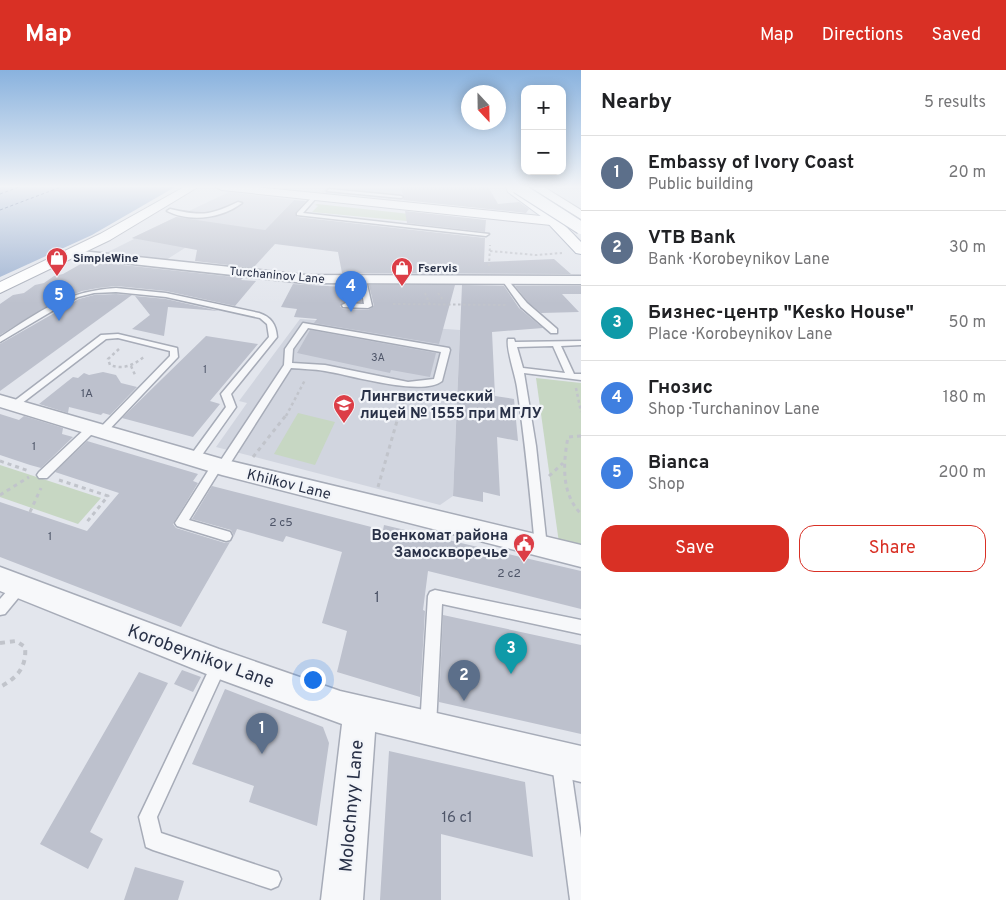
<!DOCTYPE html>
<meta charset="utf-8">
<style>
:root{--surface:#fff;--page:#f2f2f2;--text:#202124;--muted:#757577;--line:#e0e0e0;--accent:#d93025}
body{margin:0;font-family:Overpass,sans-serif;background:var(--page);color:var(--text)}
.controls{position:absolute;right:15px;top:15px;display:grid;overflow:hidden;border-radius:10px;box-shadow:0 2px 12px #0003}
.controls button{width:45px;height:45px;display:grid;place-items:center;padding:0;border:0;border-bottom:1px solid var(--line);background:var(--surface);color:var(--text);font:25px sans-serif}
.compass{position:absolute;left:461px;top:15px;width:45px;height:45px;border-radius:50%;background:var(--surface);box-shadow:0 2px 12px #0003;rotate:158deg}
.you{position:absolute;left:312px;top:609px;width:18px;height:18px;margin:-12px;border:4px solid #fff;border-radius:50%;background:#1a73e8;box-shadow:0 0 0 8px #1a73e833}
.badge{display:grid;place-items:center;width:32px;height:32px;border-radius:50%;background:var(--accent);color:#fff;font-size:16px;font-weight:700}
.pin{position:absolute;translate:-50% -41px;filter:drop-shadow(0 1px 2px #0008)}
.pin::after{content:'';position:absolute;top:26px;width:18px;height:15px;background:inherit;clip-path:polygon(0 0,100% 0,50% 100%)}
.list{margin:0;padding:0;list-style:none}
h2{display:flex;justify-content:space-between;align-items:center;height:65px;margin:0;padding:0 20px;font-size:21px}
h2 small{font-size:16px;font-weight:400;color:var(--muted)}
.list li{display:grid;grid-template-columns:32px 1fr auto;gap:15px;align-items:center;box-sizing:border-box;height:75px;padding:0 20px;border-top:1px solid var(--line)}
.list b{display:block;font-size:19px;white-space:nowrap}
.list p{margin:0;font-size:16px;white-space:nowrap;color:var(--muted)}
.list em{font-size:16px;font-style:normal;color:var(--muted)}
.actions{display:flex;gap:10px;padding:15px 20px}
.actions a{flex:1;padding:11px 0;border:1px solid var(--accent);border-radius:15px;text-align:center;font-size:18px;color:var(--accent)}
.actions .main{background:var(--accent);color:#fff}
.map{position:relative;flex:none;width:581px;height:830px;overflow:hidden}
header{display:flex;align-items:center;gap:30px;box-sizing:border-box;height:70px;padding:0 25px;background:var(--accent);color:#fff}
header strong{font-size:24px}
nav{display:flex;gap:28px;margin-inline-start:auto;font-size:18px}
main{display:flex}
aside{flex:1;background:var(--surface)}
.map>svg:first-child{display:block}
</style>
<header>
<strong>Map</strong>
<nav><a>Map</a><a>Directions</a><a>Saved</a></nav>
</header>
<main>
<div class="map">
<svg width="581" height="830" viewBox="0 0 581 830">
<rect width="100%" height="100%" fill="#e3e6ed"/>
<g fill="#d1d5df">
<polygon points="327,117 488,117 497,132 493,139 322,122"/>
<polygon points="229,122 294,130 260,165 213,160 166,190 112,184 108,182 134,169 132,168"/>
<polygon points="300,249 460,260 453,426 440,435 216,377 247,333 239,331"/>
</g>
<g fill="#c7d7c3">
<polygon points="317,134 466,150 480,158 312,142 318,136 315,135"/>
<polygon points="536,308 581,313 581,477 559,473"/>
<polygon points="298,343 335,352 315,395 274,384"/>
<polygon points="0,395 101,428 78,454 0,427"/>
</g>
<polygon fill="#9bb0d0" points="0,117 175,117 92,165 0,207"/>
<g fill="none" stroke-linecap="round" stroke-linejoin="round">
<g stroke="#2e4b80" stroke-width="1" stroke-dasharray="3 2.5" stroke-linecap="butt">
<polyline points="0,124 19,117"/>
<polyline points="0,140 61,117"/>
</g>
</g>
<g fill="#bdc1cd">
<polygon points="401,117 488,117 498,134 519,132 529,139 526,143 403,130 405,126 403,125"/>
<polygon points="294,130 306,131 296,142 297,147 485,168 484,192 554,189 571,204 342,203 338,182 275,174 253,198 195,191 197,180 132,168 176,147 265,160"/>
<polygon points="405,141 486,150 485,162 407,153"/>
<polygon points="86,191 243,208 241,210 256,211 235,236 166,221 116,216 98,218 82,221 54,232 0,265 0,234 13,225 24,223 35,215 44,213 54,206 63,204"/>
<polygon points="293,214 344,217 344,215 359,215 362,232 346,231 340,236 343,239 368,240 374,236 369,215 455,215 439,274 314,253 317,249 294,247 297,239 281,237"/>
<polygon points="462,215 504,216 519,238 543,258 492,262 495,326 514,329 518,371 497,367 500,426 483,422 483,432 453,426"/>
<polygon points="515,216 581,216 581,224 562,224 579,242 541,243 528,232"/>
<polygon points="116,224 132,225 0,321 0,274 79,229 94,225"/>
<polygon points="135,226 166,229 219,241 168,237 164,266 132,259 150,245"/>
<polygon points="310,260 436,283 430,307 391,300 390,303 297,283"/>
<polygon points="206,266 258,274 210,331 220,334 193,367 122,348"/>
<polygon points="103,302 116,305 121,313 137,317 110,345 103,343 101,345 69,337 68,343 39,334 73,307 78,308 84,303 89,305"/>
<polygon points="0,344 19,350 24,346 63,358 62,364 73,367 41,398 30,395 0,385"/>
<polygon points="87,371 198,404 193,411 198,413 173,454 176,458 225,473 230,472 181,557 0,487 0,432 87,461 119,423 55,402"/>
<polygon points="212,416 383,460 384,455 581,501 581,539 428,501 423,540 425,541 420,627 337,602 347,561 322,553 342,482 286,466 283,472 237,459 234,466 231,460 192,449"/>
<polygon points="443,545 581,575 581,664 439,632"/>
<polygon points="182,600 201,607 193,622 174,614"/>
<polygon points="139,602 168,613 90,762 103,769 88,799 40,774"/>
<polygon points="225,619 323,657 329,673 317,756 249,732 254,716 192,694"/>
<polygon points="389,681 525,712 533,787 441,764 441,830 380,830"/>
<polygon points="135,797 184,811 178,830 124,830"/>
</g>
<g fill="none" stroke-linecap="round" stroke-linejoin="round">
<g stroke="#a7acb8" stroke-width="3">
<g id="lane">
<polygon points="329,119 401,126 403,127 401,128 327,121"/>
<polygon points="313,126 317,127 303,143 489,164 486,166 297,145 297,143"/>
<path d="M 238,132 L 242,133 C 222,148 191,153 167,141 L 170,139 C 201,146 209,146 238,132 Z"/>
<polygon points="363,208 366,210 372,236 368,238 343,237 342,235 346,233 364,234 360,210"/>
<polygon points="503,209 507,209 527,233 557,259 557,263 551,263 521,237 502,210"/>
<path d="M 116,218 L 166,223 L 259,243 C 271,247 276,254 277,267 L 231,324 L 236,337 L 197,392 L 193,393 L 188,389 L 226,337 L 221,324 L 269,267 L 267,254 L 260,248 L 166,227 L 116,222 L 94,223 L 78,227 L 59,237 L 0,272 L 0,267 C 41,241 66,221 116,218 Z"/>
<path d="M 303,253 L 449,278 L 450,280 L 442,311 C 422,327 351,305 325,301 C 314,299 302,299 291,298 L 226,400 L 220,400 L 189,450 L 230,462 L 232,466 L 230,470 L 226,471 L 177,456 L 175,453 L 177,450 L 213,393 L 219,393 L 284,295 L 285,279 ZM 308,258 L 441,282 L 434,309 L 408,312 L 325,295 L 292,293 L 293,279 Z"/>
<polygon points="118,264 177,278 178,287 105,364 101,365 96,362 170,286 170,281 118,268 106,269 17,337 11,337 9,335 101,265"/>
<path d="M 508,269 L 514,269 L 515,272 L 581,271 L 581,275 L 561,276 L 574,304 L 581,304 L 581,310 L 524,303 L 536,376 L 547,477 L 545,481 L 541,482 L 537,481 L 535,477 C 530,423 525,370 517,317 C 515,304 506,279 508,269 ZM 553,276 L 565,303 L 523,298 L 517,277 Z"/>
<polygon points="91,356 95,357 96,359 95,361 47,408 39,408 37,405 39,402 87,357"/>
<polygon points="19,511 24,513 26,517 24,521 5,544 0,545 0,529 14,513"/>
<polygon points="435,520 581,550 581,564 442,534 436,657 434,663 428,665 422,663 420,657 428,526 430,522"/>
<polygon points="219,586 224,589 227,594 157,747 161,763 278,802 281,809 278,816 271,819 153,780 146,777 139,747 214,589"/>
<polygon points="561,684 567,687 570,693 581,768 581,830 570,830 552,693 555,687"/>
</g>
</g>
<g stroke="#a7acb8" stroke-width="3">
<g id="street">
<polygon points="72,180 305,205 581,206 581,214 305,213 68,187 66,184 68,181"/>
<polygon points="0,325 222,389 581,475 581,497 222,405 0,337"/>
<polygon points="0,497 219,579 340,621 581,676 581,712 375,662 363,830 321,830 342,654 219,609 0,521"/>
</g>
</g>
<g stroke="#a7acb8" stroke-width="2">
<g id="secondary">
<polygon points="184,117 198,117 110,170 0,223 0,212 100,164"/>
<polygon points="216,117 255,117 551,147 557,151 551,155 222,120"/>
<polygon points="530,117 544,117 581,140 581,149"/>
</g>
</g>
<g stroke="#a1a9ba" stroke-width="2">
<path id="primary" d="M 506,117 C 530,117 563,154 581,172 L 581,184 L 576,183 L 542,147 L 508,122 Z"/>
</g>
<g stroke="#c1c4cb" stroke-width="2" stroke-dasharray="2.5 2.5" stroke-linecap="butt">
<polyline points="490,181 536,185 562,183"/>
<polyline points="489,196 490,175"/>
<polyline points="425,223 430,235"/>
<polyline points="438,223 443,230"/>
<polyline points="393,234 508,235"/>
</g>
<g stroke="#c1c4cb" stroke-width="2.5" stroke-dasharray="3 3" stroke-linecap="butt">
<path d="M 119,279 L 108,289 L 110,295 C 124,300 134,295 145,286"/>
<polyline points="131,296 136,307"/>
<polyline points="576,318 581,342"/>
<polyline points="286,346 305,310"/>
<polyline points="399,346 405,325"/>
</g>
<g stroke="#c1c4cb" stroke-width="3" stroke-dasharray="4 4" stroke-linecap="butt">
<path d="M 581,366 L 568,367 C 563,394 561,423 581,444"/>
<polyline points="253,387 287,344"/>
<polyline points="0,391 29,401"/>
<polyline points="549,406 563,393"/>
<polyline points="59,410 108,426 86,453"/>
<polyline points="378,417 399,344"/>
<polyline points="0,425 29,407"/>
<polyline points="30,442 41,418"/>
</g>
<path stroke="#c1c4cb" stroke-width="4" stroke-dasharray="5 5" stroke-linecap="butt" d="M 0,573 L 16,571 L 25,577 C 27,597 17,608 0,617"/>
<use href="#lane" fill="#f7f8fa" fill-rule="evenodd"/>
<use href="#street" fill="#f7f8fa" fill-rule="evenodd"/>
<use href="#secondary" fill="#fff" fill-rule="evenodd"/>
<use href="#primary" fill="#fff" fill-rule="evenodd"/>
<g stroke="#a1a9ba" stroke-width="14" stroke-linecap="butt">
<polyline id="primary-bridge" points="517,117 581,158"/>
</g>
<use href="#primary-bridge" stroke="#fff" stroke-width="12"/>
</g>
<linearGradient id="sky" x2="0" y2="1"><stop stop-color="#89b2de"/><stop offset="0.5" stop-color="#f2f4f7"/><stop offset="1" stop-color="#f2f4f7" stop-opacity="0"/></linearGradient>
<rect width="581" height="233" fill="url(#sky)"/>
<defs>
<g id="shop-pin" transform="scale(1.125)"><path d="M0 17L-7.5 6A9.5 9.5 0 1 1 7.5 6Z" fill="#dc3e47" stroke="#f3f5f9"/><path d="M-5-2.5h2.3a2.7 3.5 0 0 1 5.4 0H5L5.5 6h-11ZM-1.5-2.5h3a1.5 2.3 0 0 0-3 0Z" fill="#fff"/></g>
<g id="school-pin" transform="scale(1.125)"><path d="M0 17L-7.5 6A9.5 9.5 0 1 1 7.5 6Z" fill="#dc3e47" stroke="#f3f5f9"/><path d="M0-5L7-2L0 1L-7-2ZM-4 1L0 2.5L4 1V4Q0 6-4 4Z" fill="#fff"/></g>
<g id="civic-pin" transform="scale(1.125)"><path d="M0 17L-7.5 6A9.5 9.5 0 1 1 7.5 6Z" fill="#dc3e47" stroke="#f3f5f9"/><path d="M-.6-6.5H3V-4.5H.6V-3L4-1V1h2V6H-6V1h2V-1L-.6-3ZM-1.2 2.5V6h2.4V2.5Z" fill="#fff"/></g>
</defs>
<g fill-rule="evenodd">
<use href="#shop-pin" x="57" y="188"/>
<use href="#shop-pin" x="402" y="198"/>
<use href="#school-pin" x="344" y="335"/>
<use href="#civic-pin" x="524" y="474"/>
</g>
<g text-anchor="middle" stroke-width="4.5" stroke-linejoin="round" paint-order="stroke">
<g font-size="11" fill="#4e5568">
<text x="378" y="291">3А</text>
<text x="205" y="303">1</text>
</g>
<g font-size="12" font-weight="bold" fill="#293147" stroke="#f3f5f9" text-anchor="start">
<text x="73" y="192">SimpleWine</text>
<text x="418" y="202">Fservis</text>
</g>
<g font-size="12" fill="#293147" stroke="#f3f5f9">
<text transform="translate(277 205) rotate(5)" y="4">Turchaninov Lane</text>
</g>
<g font-size="12" fill="#4e5568">
<text x="87" y="327">1А</text>
<text x="34" y="380">1</text>
<text x="281" y="456">2 с5</text>
<text x="50" y="470">1</text>
<text x="509" y="507">2 c2</text>
</g>
<g font-size="15" font-weight="bold" fill="#293147" stroke="#f3f5f9" text-anchor="start">
<text x="360" y="331">Лингвистический<tspan x="360" dy="17">лицей № 1555 при МГЛУ</tspan></text>
<text x="508" y="470" text-anchor="end">Военкомат района<tspan x="508" dy="17">Замоскворечье</tspan></text>
</g>
<g font-size="15" fill="#293147" stroke="#f3f5f9">
<text transform="translate(289 414) rotate(14)" y="5">Khilkov Lane</text>
</g>
<g font-size="15" fill="#4e5568">
<text x="377" y="532">1</text>
<text x="457" y="752">16 с1</text>
</g>
<g font-size="18" fill="#293147" stroke="#f3f5f9">
<text transform="translate(201 586) rotate(20)" y="6">Korobeynikov Lane</text>
<text transform="translate(351 736) rotate(-85)" y="6">Molochnyy Lane</text>
</g>
</g>
</svg>
<div class="controls">
<button>+</button>
<button>−</button>
</div>
<svg class="compass" viewBox="-18 -18 36 36"><path d="M0-13l5 13h-10z" fill="#e53935"/><path d="M0 13l5-13h-10z" fill="#757577"/></svg>
<div class="you"></div>
<div class="pin badge" style="left:262px;top:684px;background:#5c6f8a">1</div>
<div class="pin badge" style="left:464px;top:631px;background:#5c6f8a">2</div>
<div class="pin badge" style="left:511px;top:604px;background:#0f9aa8">3</div>
<div class="pin badge" style="left:351px;top:242px;background:#3f7fe0">4</div>
<div class="pin badge" style="left:59px;top:251px;background:#3f7fe0">5</div>
</div>
<aside>
<h2>Nearby<small>5 results</small></h2>
<ul class="list">
<li><span class="badge" style="background:#5c6f8a">1</span><div><b>Embassy of Ivory Coast</b><p>Public building</p></div><em>20 m</em></li>
<li><span class="badge" style="background:#5c6f8a">2</span><div><b>VTB Bank</b><p>Bank · Korobeynikov Lane</p></div><em>30 m</em></li>
<li><span class="badge" style="background:#0f9aa8">3</span><div><b>Бизнес-центр &quot;Kesko House&quot;</b><p>Place · Korobeynikov Lane</p></div><em>50 m</em></li>
<li><span class="badge" style="background:#3f7fe0">4</span><div><b>Гнозис</b><p>Shop · Turchaninov Lane</p></div><em>180 m</em></li>
<li><span class="badge" style="background:#3f7fe0">5</span><div><b>Bianca</b><p>Shop</p></div><em>200 m</em></li>
</ul>
<div class="actions"><a class="main">Save</a><a>Share</a></div>
</aside>
</main>
